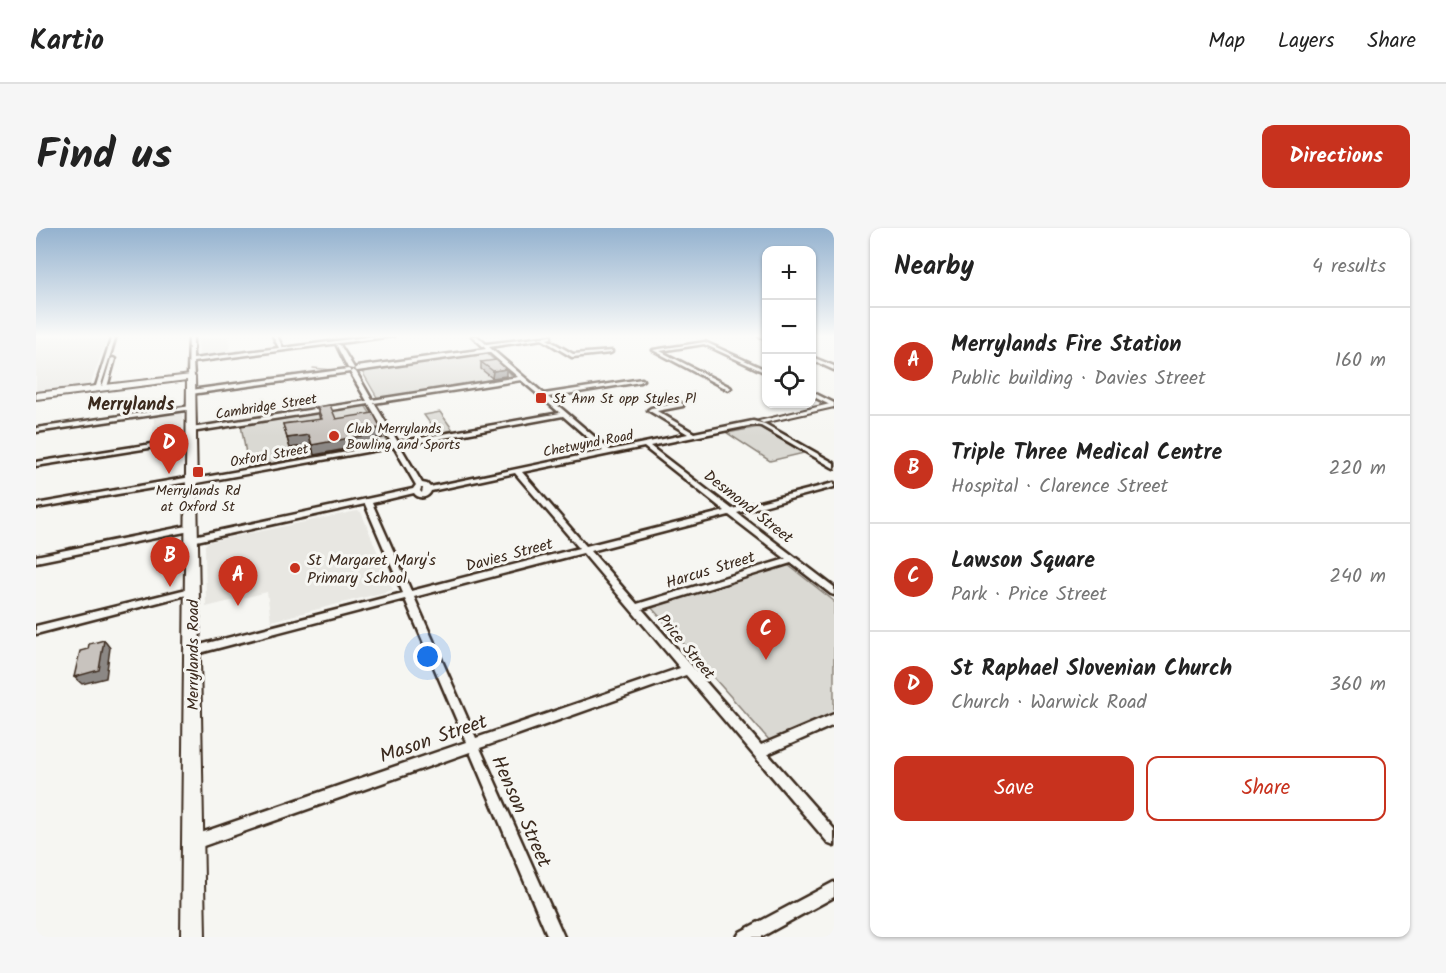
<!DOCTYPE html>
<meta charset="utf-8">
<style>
:root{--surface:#fff;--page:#f6f6f6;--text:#222;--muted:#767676;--line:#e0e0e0;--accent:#c8321e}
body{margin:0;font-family:Kalam,sans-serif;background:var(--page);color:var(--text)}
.controls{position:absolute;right:18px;top:18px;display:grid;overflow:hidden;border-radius:12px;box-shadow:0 2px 4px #0004}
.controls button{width:54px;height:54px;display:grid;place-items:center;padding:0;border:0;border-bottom:2px solid var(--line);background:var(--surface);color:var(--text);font:30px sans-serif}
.you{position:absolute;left:392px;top:429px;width:21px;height:21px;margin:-15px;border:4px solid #fff;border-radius:50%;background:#1a73e8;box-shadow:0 0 0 9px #1a73e833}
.badge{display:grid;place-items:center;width:39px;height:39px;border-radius:50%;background:var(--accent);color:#fff;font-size:20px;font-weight:700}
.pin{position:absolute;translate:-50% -50px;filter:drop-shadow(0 2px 3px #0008)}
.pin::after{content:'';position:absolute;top:32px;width:21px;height:18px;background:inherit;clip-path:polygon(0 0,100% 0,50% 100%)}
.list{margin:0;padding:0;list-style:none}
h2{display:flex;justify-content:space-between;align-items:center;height:78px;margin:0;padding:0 24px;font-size:26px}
h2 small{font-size:20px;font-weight:400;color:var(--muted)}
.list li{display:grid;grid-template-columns:39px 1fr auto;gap:18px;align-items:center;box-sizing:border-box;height:108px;padding:0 24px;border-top:2px solid var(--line)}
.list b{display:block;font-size:22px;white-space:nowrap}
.list p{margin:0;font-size:20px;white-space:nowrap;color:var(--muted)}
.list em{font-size:20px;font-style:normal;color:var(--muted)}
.actions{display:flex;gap:12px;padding:18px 24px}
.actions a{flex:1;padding:14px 0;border:2px solid var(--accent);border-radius:12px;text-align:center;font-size:21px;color:var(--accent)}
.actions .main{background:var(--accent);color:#fff}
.icon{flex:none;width:33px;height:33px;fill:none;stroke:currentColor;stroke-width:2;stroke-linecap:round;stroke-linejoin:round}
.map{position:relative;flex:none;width:798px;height:709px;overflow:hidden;border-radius:12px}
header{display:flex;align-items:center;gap:36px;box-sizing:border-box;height:84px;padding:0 30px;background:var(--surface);border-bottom:2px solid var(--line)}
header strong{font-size:28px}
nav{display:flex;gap:33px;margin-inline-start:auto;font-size:21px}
.intro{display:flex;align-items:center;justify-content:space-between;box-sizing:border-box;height:144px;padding:0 36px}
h1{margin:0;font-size:42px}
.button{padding:15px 27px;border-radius:12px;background:var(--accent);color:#fff;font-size:21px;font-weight:700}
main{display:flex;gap:36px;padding:0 36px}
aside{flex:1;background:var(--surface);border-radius:12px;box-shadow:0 2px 4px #0004}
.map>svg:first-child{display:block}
</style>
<header>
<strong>Kartio</strong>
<nav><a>Map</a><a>Layers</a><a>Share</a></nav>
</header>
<div class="intro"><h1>Find us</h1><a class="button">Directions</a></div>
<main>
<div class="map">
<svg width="798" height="709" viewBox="0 0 798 709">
<rect width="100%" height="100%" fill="#f6f6f2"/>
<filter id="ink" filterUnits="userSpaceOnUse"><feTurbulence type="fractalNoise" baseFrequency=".0167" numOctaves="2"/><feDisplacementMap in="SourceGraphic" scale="12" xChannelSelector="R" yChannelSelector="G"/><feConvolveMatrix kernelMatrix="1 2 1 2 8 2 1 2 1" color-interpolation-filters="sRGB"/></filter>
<g filter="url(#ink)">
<g fill="#e8e7e2">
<polygon points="0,108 72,108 54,158 0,166"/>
<polygon points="162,108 192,108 195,126 163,129"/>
<polygon points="145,185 147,186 147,202 117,207 118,189"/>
<polygon points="321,283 325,284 357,362 235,393 231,364 170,379 169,317 172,314"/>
</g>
<g fill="#dad9d3" stroke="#8a8278" stroke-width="1.5">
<polygon points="450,125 476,148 342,171 327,145 323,143"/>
<polygon points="329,177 353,216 213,243 205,197"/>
<polygon points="404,184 417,202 401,205 388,187"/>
<polygon points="723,199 725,200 768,225 734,233 691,205"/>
<polygon points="752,337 798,373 798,487 735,514 614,378"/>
</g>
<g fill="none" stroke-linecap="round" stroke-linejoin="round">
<polyline stroke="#857a71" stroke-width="1.5" points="277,140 297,142"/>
<g stroke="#3b2a1e" stroke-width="5">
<g id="minor">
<polygon points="76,108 80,108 64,160 59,161"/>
<polygon points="153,108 157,108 157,131 243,120 237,108 241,108 247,120 338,108 357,108 157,134 158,149 155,151 152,149"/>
<path d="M 436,108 L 441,108 L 450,116 L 515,108 L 515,110 L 511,111 L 537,126 L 576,123 L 576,124 L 574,125 L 536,129 L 506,111 L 453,119 L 508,166 L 606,151 L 607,152 L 604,154 L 512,169 L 574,222 L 652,206 L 612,182 L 615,180 L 645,175 L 647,176 L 647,178 L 621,183 L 658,205 L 717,193 L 729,196 L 798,235 L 798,240 L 796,239 L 725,198 L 717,197 L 614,218 L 696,281 L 798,255 L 798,259 L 701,285 L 798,359 L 798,367 L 795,366 L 755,335 L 606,381 L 725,517 L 798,486 L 798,497 L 732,526 L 798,601 L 798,618 L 793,616 L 650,447 L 444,520 L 528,709 L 512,709 L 434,524 L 156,622 L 151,620 L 149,615 L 151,610 L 156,608 L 430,514 L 369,371 L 156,427 L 152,426 L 151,423 L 152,420 L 156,419 L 367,365 L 329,276 L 156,314 L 152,311 L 153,309 L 377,261 L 380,257 L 358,219 L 155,256 L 152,254 L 0,280 L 0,276 L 155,249 L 158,251 L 356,216 L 333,176 L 155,204 L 152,202 L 155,200 L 331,173 L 314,144 L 317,142 L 320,144 L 336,172 L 482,149 L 453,124 L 321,143 L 318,141 L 321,139 L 450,121 ZM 485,152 L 524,185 L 362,214 L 338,175 ZM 527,188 L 567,223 L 394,259 L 391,256 L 386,255 L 364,218 ZM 608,219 L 689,283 L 550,318 L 486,244 ZM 479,245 L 543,320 L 375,363 L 336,275 L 378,265 C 383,272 392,270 395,263 ZM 385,260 L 387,260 L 386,265 L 384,263 ZM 693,287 L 750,331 L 601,376 L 555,323 ZM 547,325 L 644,440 L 440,510 L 378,369 Z"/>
<polygon points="723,108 729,108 730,112"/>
<polygon points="669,114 730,142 730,145 668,116 624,123 694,159 695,160 692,162 617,122"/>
<polygon points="300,116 304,117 318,140 317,141 312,140"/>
<polygon points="776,129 798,138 798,142 776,132"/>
<polygon points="77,130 79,131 71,159 66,160 75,131"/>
<polygon points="312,141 314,142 314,144 155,166 152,164 155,162"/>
<polygon points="776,164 798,175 798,179 776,168"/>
<polygon points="155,178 157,179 157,181 0,204 0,200"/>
<polygon points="155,210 158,212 157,213 0,238 0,234"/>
<polygon points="156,297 160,300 159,302 0,334 0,328"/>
<polygon points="155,360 158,361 160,363 158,365 0,406 0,398"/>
<polygon points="798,654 798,669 725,709 701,709 704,704"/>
</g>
</g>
<g stroke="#3b2a1e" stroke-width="4">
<polygon id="tertiary" points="798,175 798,179 727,195 723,193"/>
</g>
<g stroke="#3b2a1e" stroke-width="4">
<polygon id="secondary" points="155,147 159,149 169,709 145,709 151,152 0,171 0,165"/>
</g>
<use href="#minor" fill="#f6f6f2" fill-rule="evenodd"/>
<use href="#tertiary" fill="#f6f6f2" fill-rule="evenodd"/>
<use href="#secondary" fill="#f6f6f2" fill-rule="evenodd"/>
</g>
<g fill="#aca8a3" stroke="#3b2a1e" stroke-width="1.5">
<polygon points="445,134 470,148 456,150 445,141"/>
<polygon points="281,179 300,191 346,210 338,211 338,215 326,218 278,227 275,217 254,220 247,196 284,192"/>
</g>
<g fill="#8c8885" stroke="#3b2a1e" stroke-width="1.5">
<polygon points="470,141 470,148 456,150 457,143"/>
<polygon points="345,200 346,210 338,211 338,215 326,218 278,227 276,217"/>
<polygon points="273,207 275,217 254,220 251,210"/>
<polygon points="68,412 74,420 70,450 46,456 38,449"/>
</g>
<g fill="#c8c3be" stroke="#3b2a1e" stroke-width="1.5">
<polygon points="460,132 470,141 457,143 445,134"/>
<polygon points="294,177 300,191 337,185 345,200 335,201 337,205 325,208 276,217 273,207 251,210 247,196 286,191 281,179"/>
<polygon points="68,412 63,442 38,449 44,423 52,421 53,416"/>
</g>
</g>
<linearGradient id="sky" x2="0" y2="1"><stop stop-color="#94b2cf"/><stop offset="0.52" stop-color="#fbfbf9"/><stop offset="1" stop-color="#fbfbf9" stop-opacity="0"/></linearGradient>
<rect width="798" height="208" fill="url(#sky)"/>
<g fill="#c8321e" stroke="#f6f6f2" stroke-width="2">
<rect x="499" y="164" width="12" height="12" rx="3"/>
<circle cx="298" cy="208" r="6"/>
<rect x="156" y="238" width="12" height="12" rx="3"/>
<circle cx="259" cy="340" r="6"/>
</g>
<g text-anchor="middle" stroke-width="6" stroke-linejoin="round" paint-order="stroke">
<g font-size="14" fill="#3b2a1e" stroke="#f6f6f2" text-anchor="start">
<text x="517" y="175">St Ann St opp Styles Pl</text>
<text x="310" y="205">Club Merrylands<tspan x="310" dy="16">Bowling and Sports</tspan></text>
<text x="162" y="267" text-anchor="middle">Merrylands Rd<tspan x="162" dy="16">at Oxford St</tspan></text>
</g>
<g font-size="14" fill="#3b2a1e" stroke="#f6f6f2">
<text transform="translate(230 178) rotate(-9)" y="5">Cambridge Street</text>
<text transform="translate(552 215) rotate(-11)" y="5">Chetwynd Road</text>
<text transform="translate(233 227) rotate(-10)" y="5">Oxford Street</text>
</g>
<g font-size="16" fill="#3b2a1e" stroke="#f6f6f2">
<text transform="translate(713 278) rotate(38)" y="6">Desmond Street</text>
<text transform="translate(473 326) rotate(-15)" y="6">Davies Street</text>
<text transform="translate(674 341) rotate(-17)" y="6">Harcus Street</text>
<text transform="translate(651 418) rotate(50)" y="6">Price Street</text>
<text transform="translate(156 427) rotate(-90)" y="6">Merrylands Road</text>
</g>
<g font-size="16" fill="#3b2a1e" stroke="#f6f6f2" text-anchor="start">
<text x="271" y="337">St Margaret Mary's<tspan x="271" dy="18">Primary School</tspan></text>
</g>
<g font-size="18" font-weight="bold" fill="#3b2a1e" stroke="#f6f6f2">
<text x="95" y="182">Merrylands</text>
</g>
<g font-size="20" fill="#3b2a1e" stroke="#f6f6f2">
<text transform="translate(397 510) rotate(-19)" y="7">Mason Street</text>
<text transform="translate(486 583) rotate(66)" y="7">Henson Street</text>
</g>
</g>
</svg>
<div class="controls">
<button>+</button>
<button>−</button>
<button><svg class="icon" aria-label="locate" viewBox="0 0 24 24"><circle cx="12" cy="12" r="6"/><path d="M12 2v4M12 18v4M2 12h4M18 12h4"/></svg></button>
</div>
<div class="you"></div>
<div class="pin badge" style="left:202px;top:378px">A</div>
<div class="pin badge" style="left:134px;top:359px">B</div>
<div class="pin badge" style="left:730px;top:432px">C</div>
<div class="pin badge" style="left:133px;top:246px">D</div>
</div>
<aside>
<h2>Nearby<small>4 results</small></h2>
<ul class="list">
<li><span class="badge">A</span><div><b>Merrylands Fire Station</b><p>Public building · Davies Street</p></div><em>160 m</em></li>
<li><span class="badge">B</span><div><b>Triple Three Medical Centre</b><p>Hospital · Clarence Street</p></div><em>220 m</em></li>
<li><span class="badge">C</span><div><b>Lawson Square</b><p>Park · Price Street</p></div><em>240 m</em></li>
<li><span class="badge">D</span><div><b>St Raphael Slovenian Church</b><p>Church · Warwick Road</p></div><em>360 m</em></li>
</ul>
<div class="actions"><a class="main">Save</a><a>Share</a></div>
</aside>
</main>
